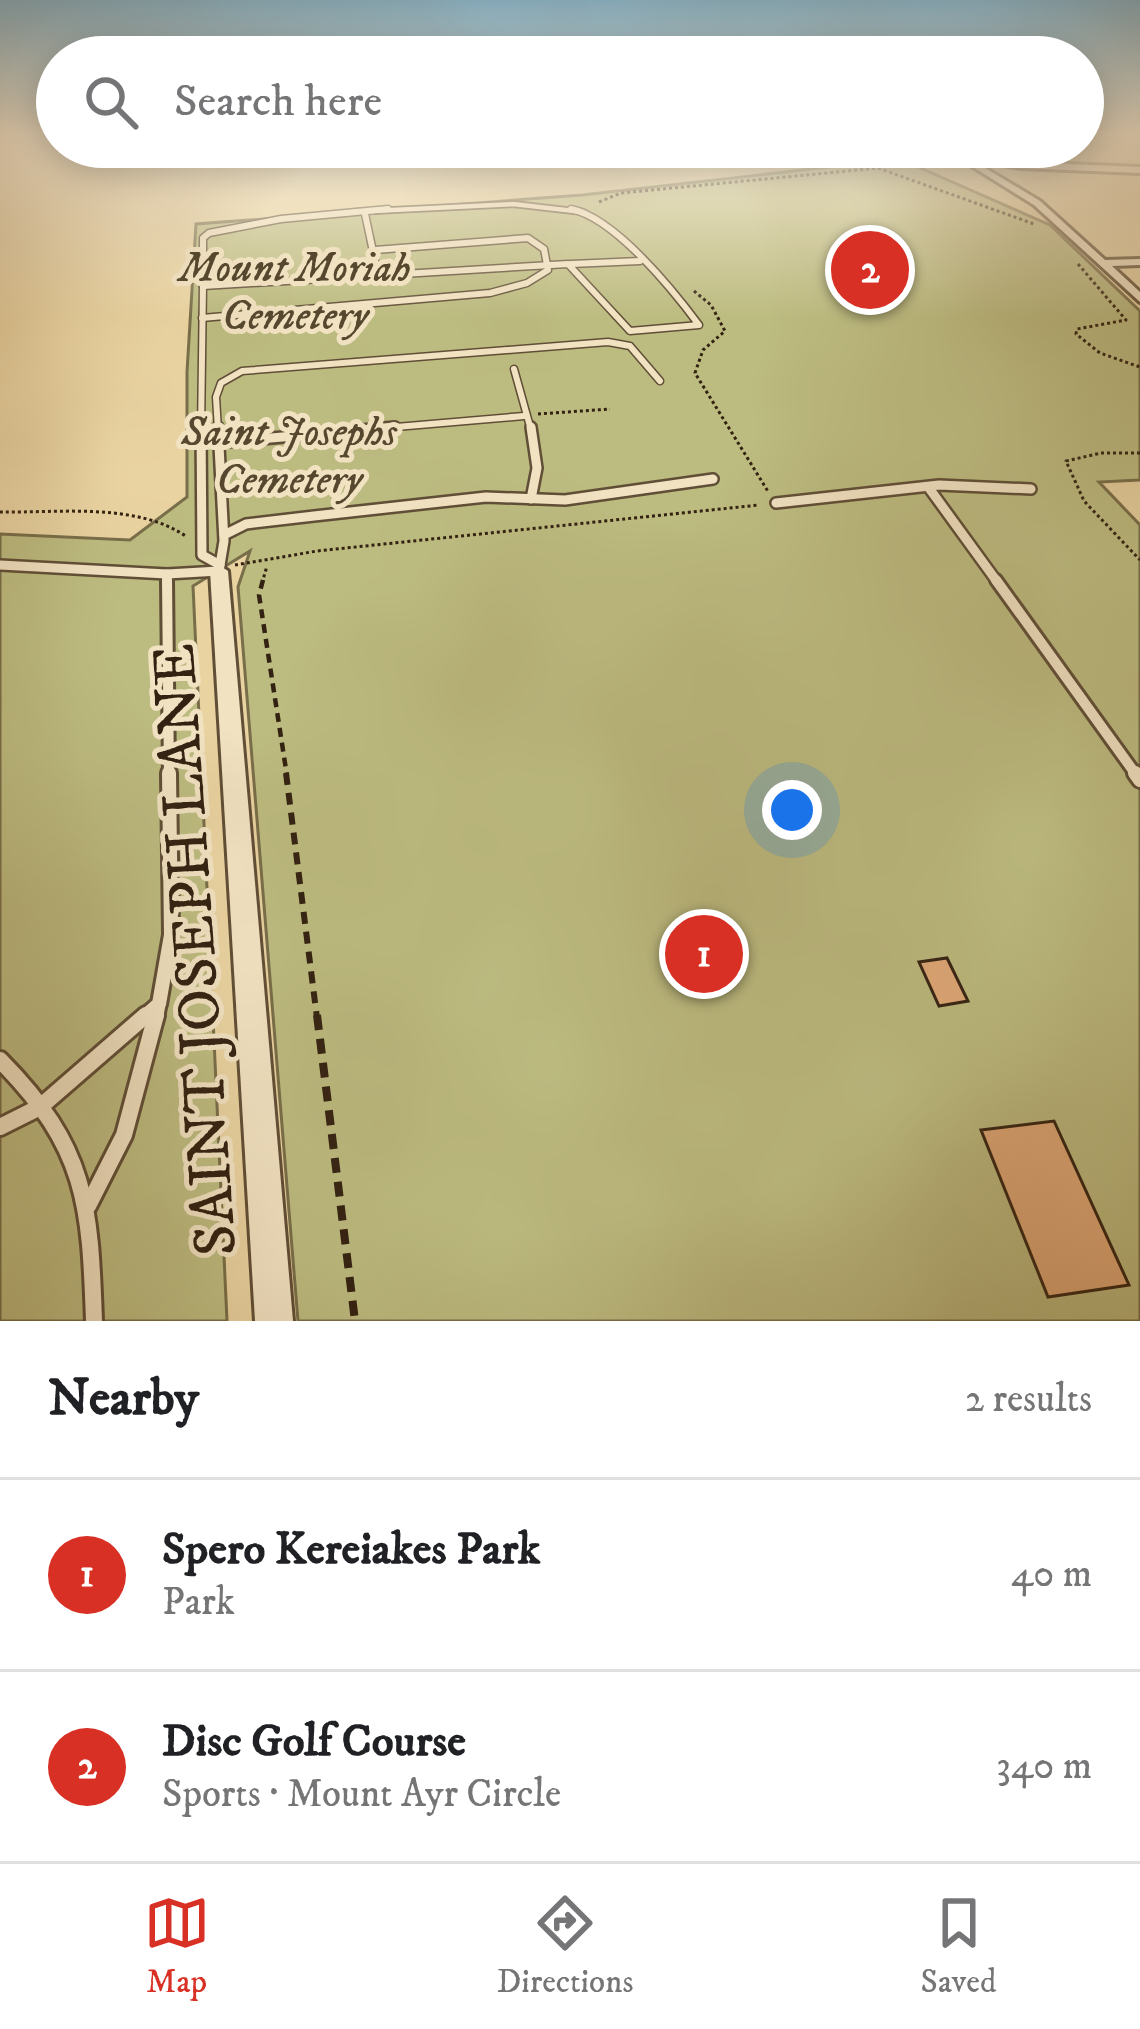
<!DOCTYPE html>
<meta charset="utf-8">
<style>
:root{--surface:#fff;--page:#f2f2f2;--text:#202124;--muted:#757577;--line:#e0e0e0;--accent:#d93025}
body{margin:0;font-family:"IM FELL DW Pica",serif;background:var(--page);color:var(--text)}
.you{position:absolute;left:792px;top:810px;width:42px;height:42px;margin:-30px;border:9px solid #fff;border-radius:50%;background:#1a73e8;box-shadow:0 0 0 18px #1a73e833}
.badge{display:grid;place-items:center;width:78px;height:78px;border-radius:50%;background:var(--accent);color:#fff;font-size:39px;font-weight:700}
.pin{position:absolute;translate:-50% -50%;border:6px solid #fff;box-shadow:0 3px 12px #0006}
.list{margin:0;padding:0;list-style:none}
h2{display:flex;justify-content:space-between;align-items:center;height:156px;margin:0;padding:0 48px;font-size:51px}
h2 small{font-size:39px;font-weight:400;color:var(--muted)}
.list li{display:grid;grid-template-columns:78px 1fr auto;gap:36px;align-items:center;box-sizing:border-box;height:192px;padding:0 48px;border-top:3px solid var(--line)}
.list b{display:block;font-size:45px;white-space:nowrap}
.list p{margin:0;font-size:39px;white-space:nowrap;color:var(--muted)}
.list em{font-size:39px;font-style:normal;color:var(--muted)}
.icon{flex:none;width:66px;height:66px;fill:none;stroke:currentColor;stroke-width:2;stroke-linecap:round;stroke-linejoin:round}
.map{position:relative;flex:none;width:1140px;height:1321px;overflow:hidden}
.search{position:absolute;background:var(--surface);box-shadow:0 6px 30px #0003;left:36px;right:36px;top:36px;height:132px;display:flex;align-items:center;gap:30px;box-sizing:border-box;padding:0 42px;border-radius:66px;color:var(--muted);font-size:45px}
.sheet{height:540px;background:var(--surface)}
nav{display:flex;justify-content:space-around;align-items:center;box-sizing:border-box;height:168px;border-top:3px solid var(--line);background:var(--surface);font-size:33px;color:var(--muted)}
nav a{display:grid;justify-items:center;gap:6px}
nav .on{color:var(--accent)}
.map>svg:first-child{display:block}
</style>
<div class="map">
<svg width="1140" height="1321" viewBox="0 0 1140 1321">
<rect width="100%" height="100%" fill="#e9d3a1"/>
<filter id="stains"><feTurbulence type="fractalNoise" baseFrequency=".00167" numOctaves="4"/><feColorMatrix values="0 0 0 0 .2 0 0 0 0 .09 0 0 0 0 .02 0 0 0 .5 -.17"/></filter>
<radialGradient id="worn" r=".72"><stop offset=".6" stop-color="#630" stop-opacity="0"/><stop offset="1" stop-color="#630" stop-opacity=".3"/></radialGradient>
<polygon fill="#bcbb80" stroke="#786e49" stroke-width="3" points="900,159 1050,225 1140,311 1140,480 1099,482 1140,525 1140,1321 298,1321 238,587 250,551 193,586 227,1321 0,1321 0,534 130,540 187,497 187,372 196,224 582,195"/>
<g fill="#e1a978" stroke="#332212" stroke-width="3">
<polygon points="947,958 968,1001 939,1006 919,962"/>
<polygon points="1054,1121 1129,1285 1048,1297 981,1130"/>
</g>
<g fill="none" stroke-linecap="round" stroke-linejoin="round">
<g stroke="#604e36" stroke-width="8">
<polyline id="service-far5" points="352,212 513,204 583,212"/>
</g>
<g stroke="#604e36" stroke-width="9">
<g id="service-far4">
<polyline points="365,214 377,270 370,274"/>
<polyline points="571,264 640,261"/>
<polyline points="203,286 203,238 209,233 281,219 388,209"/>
<path d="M 203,286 L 568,264 L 630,331 L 699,325 C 673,290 615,218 571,209"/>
<polyline points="202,318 490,293 527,283 548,270 544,249 528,238 375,250"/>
<polyline points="514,369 531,430"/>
<polyline points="201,430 203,286"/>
<polyline points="218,430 216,397 221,383 242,371 608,342 630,346 660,381"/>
<polyline points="361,430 524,416"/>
</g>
</g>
<g stroke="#604e36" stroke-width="14">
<g id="service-far3">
<polyline points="201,427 202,555 220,565"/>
<polyline points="531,427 537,468 531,499"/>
<polyline points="216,443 395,427"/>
<polyline points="929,488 998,583"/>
<polyline points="776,503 939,485 1031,489"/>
<polyline points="224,535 246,524 314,516 486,497 565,500 713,479"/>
<polyline points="0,565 167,574 219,571 224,541 218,427"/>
<polyline points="167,574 167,583"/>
</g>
</g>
<g stroke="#604e36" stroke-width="16">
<g id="service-far2">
<polyline points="167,580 169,776"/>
<polyline points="996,580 1137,776"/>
</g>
</g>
<g stroke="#604e36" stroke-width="20">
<g id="service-far1">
<polyline points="1135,773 1140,780"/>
<polyline points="143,1018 159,1004 171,935 169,773"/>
<polyline points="156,1018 158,1007"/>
</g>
</g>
<g stroke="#604e36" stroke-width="22">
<g id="service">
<path d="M 0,1060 C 87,1148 90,1204 94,1321"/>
<polyline points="0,1127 40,1107 146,1015"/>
<polyline points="88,1206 124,1135 156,1015"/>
</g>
</g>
<g stroke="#604e36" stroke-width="6">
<g id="minor">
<polygon points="910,147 1020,162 1140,167 1140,173 1020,168 970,159 1040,201 1105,260 1140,259 1140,265 1112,266 1140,292 1140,302 1034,205 957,157"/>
<polygon points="219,565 228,571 293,1321 255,1321 210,571"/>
</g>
</g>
<g stroke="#332212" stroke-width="3" stroke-dasharray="3 3" stroke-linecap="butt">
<polyline points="599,202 621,193 878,168 1034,224"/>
<polyline points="1078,264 1126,320 1077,329 1076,334 1100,353 1140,367"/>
<polyline points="694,291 711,305 725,331 703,350 695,373 769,493"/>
<polyline points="538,414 610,409"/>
<polyline points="1140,453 1101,453 1066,461 1084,501 1140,560"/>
<path d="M 0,512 C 58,513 137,502 187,537"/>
<polyline points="235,565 317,551 759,505"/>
<polyline points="262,583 267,566"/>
</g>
<polyline stroke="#332212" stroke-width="4.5" stroke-dasharray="9 6" stroke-linecap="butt" points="263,580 259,595 287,776"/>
<polyline stroke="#332212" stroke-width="6" stroke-dasharray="12 8" stroke-linecap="butt" points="286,773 317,1018"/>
<polyline stroke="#332212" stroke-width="8" stroke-dasharray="15 9" stroke-linecap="butt" points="317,1015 355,1321"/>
<use href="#service-far5" stroke="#f1e2c2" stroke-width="4.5"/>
<use href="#service-far4" stroke="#f1e2c2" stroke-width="6"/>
<use href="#service-far3" stroke="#f1e2c2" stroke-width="9"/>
<use href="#service-far2" stroke="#f1e2c2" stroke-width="10"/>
<use href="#service-far1" stroke="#f1e2c2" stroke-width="14"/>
<use href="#service" stroke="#f1e2c2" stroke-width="16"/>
<use href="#minor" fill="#f1e2c2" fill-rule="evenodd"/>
</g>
<linearGradient id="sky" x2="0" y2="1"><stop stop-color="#87b6ce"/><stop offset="0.42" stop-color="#f5ebd5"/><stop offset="1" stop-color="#f5ebd5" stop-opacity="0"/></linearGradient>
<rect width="1140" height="318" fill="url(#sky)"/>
<g text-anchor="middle" stroke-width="10" stroke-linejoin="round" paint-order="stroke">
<g font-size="42" font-style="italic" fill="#55482e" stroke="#f1e2c2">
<text x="295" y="281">Mount Moriah<tspan x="295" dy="48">Cemetery</tspan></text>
<text x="289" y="445">Saint Josephs<tspan x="289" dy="48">Cemetery</tspan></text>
</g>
<g font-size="60" fill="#332212" stroke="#f1e2c2">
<text transform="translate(193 950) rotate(-94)" y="21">SAINT JOSEPH LANE</text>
</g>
</g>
<rect width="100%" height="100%" filter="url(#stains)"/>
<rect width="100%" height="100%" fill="url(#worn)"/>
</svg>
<div class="you"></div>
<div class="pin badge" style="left:704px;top:954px">1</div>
<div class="pin badge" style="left:870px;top:270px">2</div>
<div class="search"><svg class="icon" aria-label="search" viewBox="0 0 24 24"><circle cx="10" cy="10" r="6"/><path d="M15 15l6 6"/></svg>Search here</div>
</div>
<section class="sheet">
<h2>Nearby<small>2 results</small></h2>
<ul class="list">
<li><span class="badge">1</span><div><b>Spero Kereiakes Park</b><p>Park</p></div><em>40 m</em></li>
<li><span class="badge">2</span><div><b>Disc Golf Course</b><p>Sports · Mount Ayr Circle</p></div><em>340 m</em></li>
</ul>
</section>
<nav>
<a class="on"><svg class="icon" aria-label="map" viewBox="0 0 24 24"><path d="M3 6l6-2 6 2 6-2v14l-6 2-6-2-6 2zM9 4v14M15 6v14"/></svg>Map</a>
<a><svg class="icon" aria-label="directions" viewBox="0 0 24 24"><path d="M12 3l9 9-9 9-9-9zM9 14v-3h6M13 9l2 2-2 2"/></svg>Directions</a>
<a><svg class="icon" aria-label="saved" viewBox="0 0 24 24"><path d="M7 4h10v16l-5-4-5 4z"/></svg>Saved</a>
</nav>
